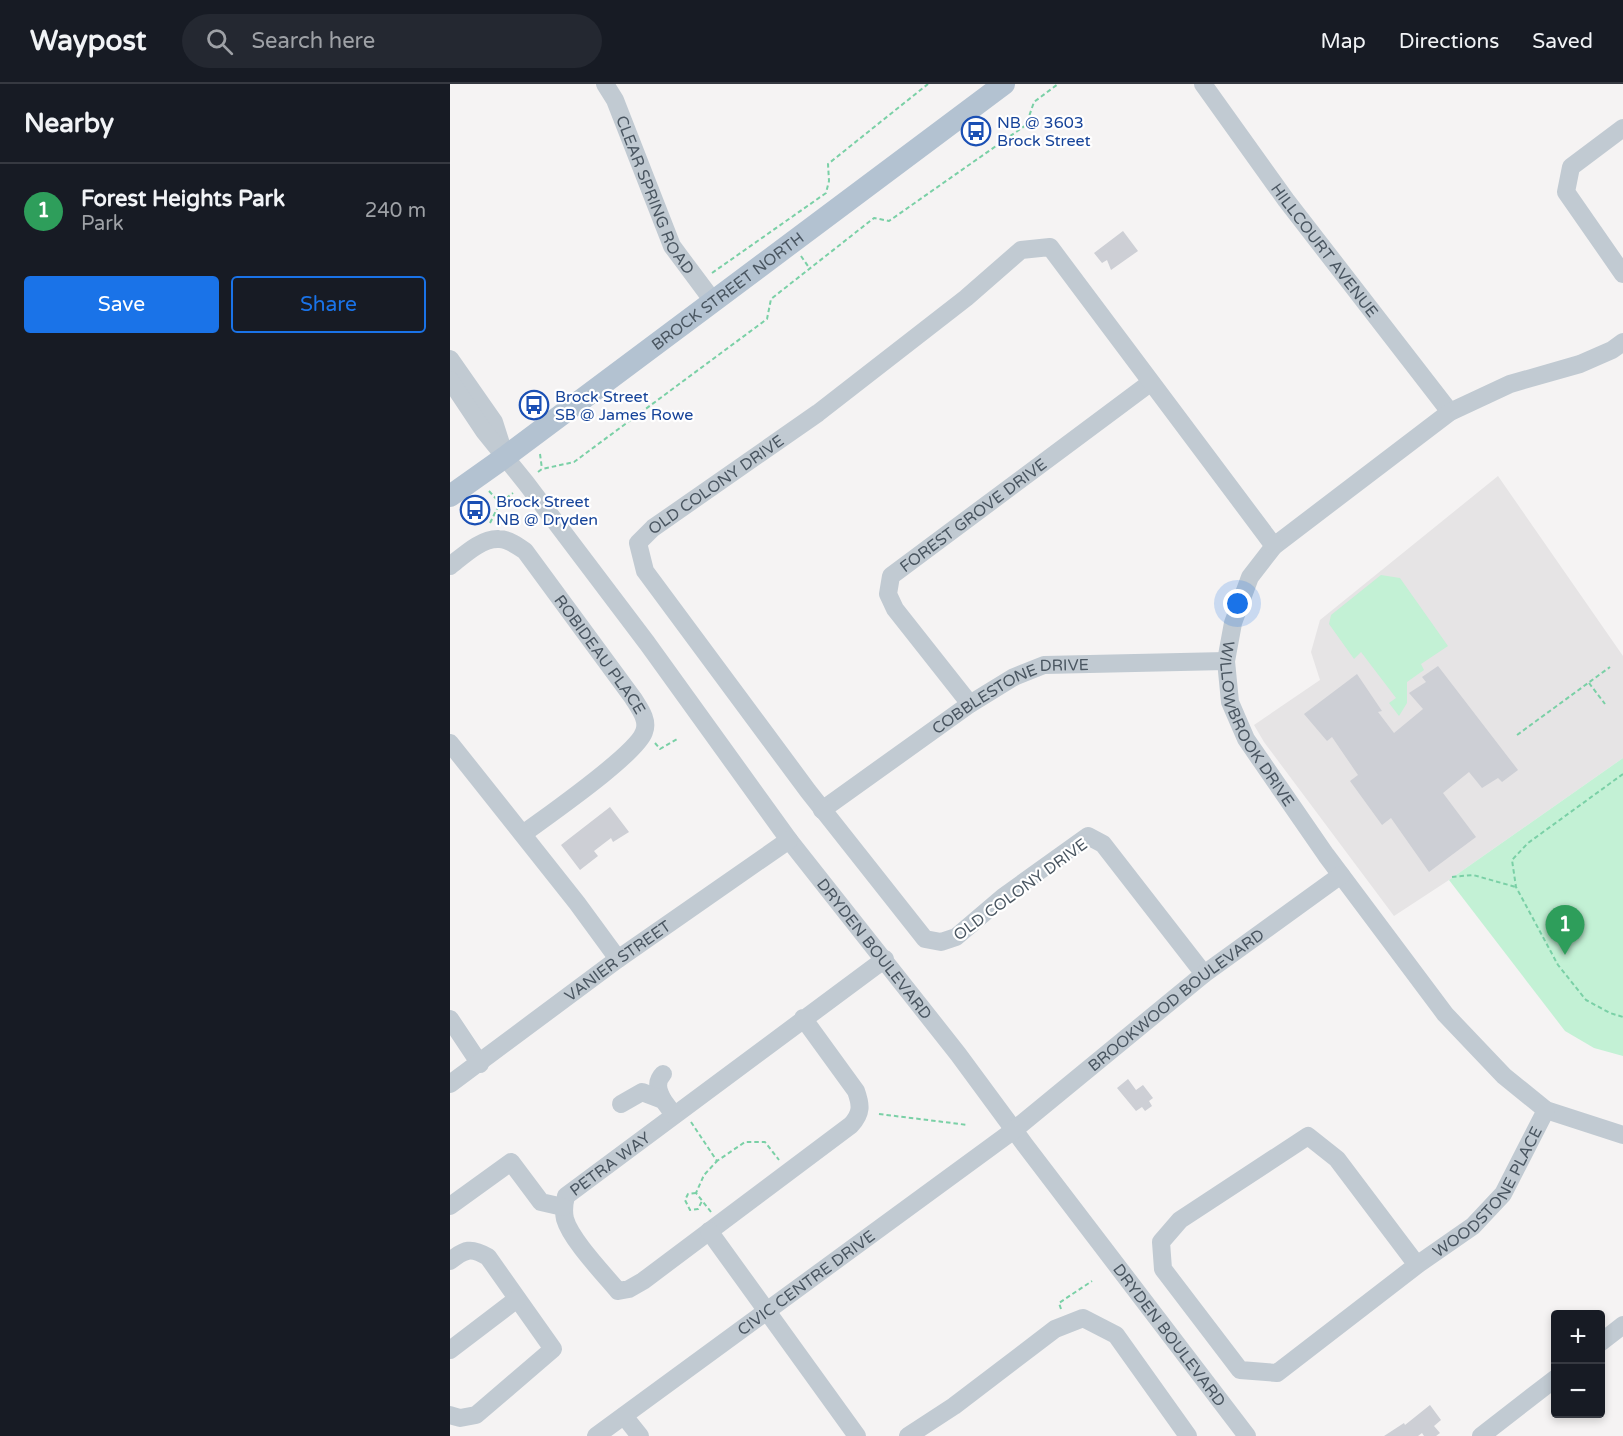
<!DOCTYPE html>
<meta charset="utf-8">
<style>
:root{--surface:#171b24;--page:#242831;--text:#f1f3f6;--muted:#9ea1a6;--line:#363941;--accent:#1a73e8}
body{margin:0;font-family:"Varela Round",sans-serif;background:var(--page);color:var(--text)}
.controls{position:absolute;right:18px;bottom:18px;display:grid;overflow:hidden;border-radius:6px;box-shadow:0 3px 9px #0003}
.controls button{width:54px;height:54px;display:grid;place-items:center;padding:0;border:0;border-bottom:2px solid var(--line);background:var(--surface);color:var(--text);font:30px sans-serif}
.you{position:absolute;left:788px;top:520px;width:21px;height:21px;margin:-15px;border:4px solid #fff;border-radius:50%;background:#1a73e8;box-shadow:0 0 0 9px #1a73e833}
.badge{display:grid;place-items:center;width:39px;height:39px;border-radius:50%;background:var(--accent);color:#fff;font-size:20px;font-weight:700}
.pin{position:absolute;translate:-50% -50px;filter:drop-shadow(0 2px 3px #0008)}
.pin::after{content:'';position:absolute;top:32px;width:21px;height:18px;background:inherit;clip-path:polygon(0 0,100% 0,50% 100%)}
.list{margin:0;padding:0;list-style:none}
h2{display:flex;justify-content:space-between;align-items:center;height:78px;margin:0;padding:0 24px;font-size:26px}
h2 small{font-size:20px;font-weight:400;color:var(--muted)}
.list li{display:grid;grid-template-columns:39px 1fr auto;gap:18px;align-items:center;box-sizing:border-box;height:96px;padding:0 24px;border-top:2px solid var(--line)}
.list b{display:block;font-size:22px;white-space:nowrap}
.list p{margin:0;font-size:20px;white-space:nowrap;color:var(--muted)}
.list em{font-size:20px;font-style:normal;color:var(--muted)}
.actions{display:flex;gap:12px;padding:18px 24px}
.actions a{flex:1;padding:14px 0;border:2px solid var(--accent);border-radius:6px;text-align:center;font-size:21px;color:var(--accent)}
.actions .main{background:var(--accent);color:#fff}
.icon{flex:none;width:33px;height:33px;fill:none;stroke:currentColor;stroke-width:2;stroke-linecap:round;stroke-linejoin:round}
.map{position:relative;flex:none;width:1173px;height:1352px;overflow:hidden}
header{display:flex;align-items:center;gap:36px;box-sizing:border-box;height:84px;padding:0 30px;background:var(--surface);border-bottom:2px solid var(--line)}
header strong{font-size:28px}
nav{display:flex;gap:33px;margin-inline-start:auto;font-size:21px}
.search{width:420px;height:54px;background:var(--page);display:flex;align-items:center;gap:15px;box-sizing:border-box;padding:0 21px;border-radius:33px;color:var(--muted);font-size:22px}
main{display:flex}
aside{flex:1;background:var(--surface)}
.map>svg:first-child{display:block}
</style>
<header>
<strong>Waypost</strong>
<div class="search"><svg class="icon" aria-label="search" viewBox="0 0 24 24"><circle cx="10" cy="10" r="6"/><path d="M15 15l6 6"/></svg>Search here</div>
<nav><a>Map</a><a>Directions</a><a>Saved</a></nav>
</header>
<main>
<aside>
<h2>Nearby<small></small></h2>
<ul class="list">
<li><span class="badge" style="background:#2e9e5b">1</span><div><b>Forest Heights Park</b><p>Park</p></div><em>240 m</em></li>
</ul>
<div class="actions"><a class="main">Save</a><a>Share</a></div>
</aside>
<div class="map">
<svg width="1173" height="1352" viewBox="0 0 1173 1352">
<rect width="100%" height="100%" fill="#f5f3f3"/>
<polygon fill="#e6e4e5" points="1048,392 1173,572 1173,674 999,796 944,832 814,658 804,641 870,596 861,568 870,536"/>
<g fill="#c3f1d5">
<polygon points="931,491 950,494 998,562 971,580 974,586 957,598 957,619 949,632 939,619 946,614 911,568 904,575 879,540 881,531"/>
<polygon points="1173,674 1173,972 1144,964 1115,947 999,796"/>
</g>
<g fill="#cdcfd5">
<polygon points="673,147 688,167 661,186 657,176 652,179 644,169"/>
<polygon points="988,582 1068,686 1052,698 1048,694 1032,704 1019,688 993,709 1026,753 979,788 941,734 932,741 900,697 908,691 882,653 877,657 854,630 907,590 932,627 928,628 944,649 973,625 959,609 976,598 972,593"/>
<polygon points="160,723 179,748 163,758 161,754 144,767 148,772 130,786 111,761"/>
<polygon points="678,995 686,1006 693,1001 703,1014 699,1017 702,1022 695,1027 692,1023 686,1027 667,1004"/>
<polygon points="980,1321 991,1336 984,1342 990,1349 986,1352 974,1352 972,1349 968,1352 934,1352 954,1339 955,1341"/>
</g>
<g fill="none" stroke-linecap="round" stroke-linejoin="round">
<g stroke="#7ad0a6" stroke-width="2" stroke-dasharray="4.5 3" stroke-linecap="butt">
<polyline points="351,172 360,185"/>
<polyline points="262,189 376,109 379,97 378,80 478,0"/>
<polyline points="90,370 92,385"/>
<polyline points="88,388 92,385 124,378 317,235 321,215 424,134 439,137 576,41 584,18 608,0"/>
<polyline points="39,407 50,419"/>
<polyline points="40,439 50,419 63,409"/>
<polyline points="1139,599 1155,620"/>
<polyline points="1067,651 1160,583"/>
<polyline points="205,659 210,665 227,655"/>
<polyline points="1173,690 1078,759 1062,776 1066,803 1108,881 1136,916 1160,929 1173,933"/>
<polyline points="1002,793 1023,791 1066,803"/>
<polyline points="429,1030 518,1041"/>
<polyline points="241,1038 267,1077 295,1058 315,1058 329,1076"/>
<polyline points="246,1109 238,1110 235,1116 240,1126 248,1125 252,1117"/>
<polyline points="261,1128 246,1109 254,1091 267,1077"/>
<polyline points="611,1225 609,1219 642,1197"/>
</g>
<g stroke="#c1cad2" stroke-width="18">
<path id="s1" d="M 155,0 L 165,16 L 222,162 L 263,217"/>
<path id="s2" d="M 753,0 L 836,116 L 1000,328"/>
<polyline points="1173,44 1121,83 1116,108 1173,190"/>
<path id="s3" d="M 1173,258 L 1162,266 L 1130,280 L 1060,300 L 1000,328 L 824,462 L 800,493 L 783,539 L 776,577 L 780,618 L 796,655 L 876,771 L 995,930 L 1054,992 L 1096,1026 L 1173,1051"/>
<polyline points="0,275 44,338 52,363"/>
<path id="s4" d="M 0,296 L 34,347 L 76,399 L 197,559 L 339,756 L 508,970 L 575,1061 L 797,1352"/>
<path id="s5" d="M 0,482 C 13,472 31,454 49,455 C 58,455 68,462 75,467 L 183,614 C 189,624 199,636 194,648 C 186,671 97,732 73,750"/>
<path id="s6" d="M 520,620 L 445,525 L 438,510 L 441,492 L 700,299"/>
<polyline points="0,659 127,819 168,875"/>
<path id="s7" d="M 372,726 L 520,620 L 564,593 L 594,581 L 776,577"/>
<path id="s8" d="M 754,890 L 653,760 L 638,752 L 553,813 L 506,853 L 491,858 L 475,855 L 358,707 L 195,487 L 188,459 L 203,444 L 368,329 L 516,214 L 571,166 L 600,163 L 824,462"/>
<path id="s9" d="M 353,934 L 406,1007 C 411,1021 412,1029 401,1041 L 193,1197 L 179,1205 L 168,1207 C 154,1190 121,1156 115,1135 C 113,1126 114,1120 116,1112 L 435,875"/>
<polyline points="0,935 30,980"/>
<path d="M 213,990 C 205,998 208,1007 213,1016"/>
<path id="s10" d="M 0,1000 L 168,875 L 339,756"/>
<polyline points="171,1020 192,1008 213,1016 224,1031"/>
<polyline points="0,1122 61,1078 91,1118 113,1123"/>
<polyline points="259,1147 407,1352"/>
<path d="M 0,1177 C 15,1165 21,1163 38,1173 L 103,1265 L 26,1331 L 10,1334 L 0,1331"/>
<path id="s11" d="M 967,1181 L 887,1075 L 858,1052 L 730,1136 L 711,1158 L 713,1185 L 790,1286 L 827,1289 L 967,1181 L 1023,1142 L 1053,1110 L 1096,1026"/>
<polyline points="1150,1259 1173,1241"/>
<polyline points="0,1266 67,1215"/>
<polyline points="174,1332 190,1352"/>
<path id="s12" d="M 146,1352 L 564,1046 L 754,890 L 891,791"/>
<polyline points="458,1352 504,1322 605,1245 633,1234 666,1251 738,1352"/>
<polyline points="1031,1352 1106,1294"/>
</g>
<path stroke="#b3c2d1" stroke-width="22" id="s13" d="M 0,412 L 55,373 L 554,0"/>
</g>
<defs>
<g id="bus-ring" transform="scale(1.5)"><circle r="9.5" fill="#fff" stroke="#1a4fb4" stroke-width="1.5"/><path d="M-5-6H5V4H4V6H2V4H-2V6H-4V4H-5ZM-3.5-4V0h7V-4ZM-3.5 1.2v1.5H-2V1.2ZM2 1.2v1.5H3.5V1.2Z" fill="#1a4fb4"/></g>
</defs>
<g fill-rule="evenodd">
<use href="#bus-ring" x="526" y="47"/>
<use href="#bus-ring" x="84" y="321"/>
<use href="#bus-ring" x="25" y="426"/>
</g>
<g text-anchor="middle" stroke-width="4.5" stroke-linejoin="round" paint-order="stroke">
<g font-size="16" fill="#164399" stroke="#fff" text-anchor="start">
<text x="547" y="44">NB @ 3603<tspan x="547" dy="18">Brock Street</tspan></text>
<text x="105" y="318">Brock Street<tspan x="105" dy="18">SB @ James Rowe</tspan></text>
<text x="46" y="423">Brock Street<tspan x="46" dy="18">NB @ Dryden</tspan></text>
</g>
<g font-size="16" fill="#4a5661" stroke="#fff">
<text dy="6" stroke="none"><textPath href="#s1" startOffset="122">CLEAR SPRING ROAD</textPath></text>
<text dy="6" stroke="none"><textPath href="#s2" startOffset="206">HILLCOURT AVENUE</textPath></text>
<text dy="6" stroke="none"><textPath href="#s13" startOffset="345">BROCK STREET NORTH</textPath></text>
<text dy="6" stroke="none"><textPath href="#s8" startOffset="969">OLD COLONY DRIVE</textPath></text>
<text dy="6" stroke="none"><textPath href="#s6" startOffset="258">FOREST GROVE DRIVE</textPath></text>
<text dy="6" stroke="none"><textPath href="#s5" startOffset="214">ROBIDEAU PLACE</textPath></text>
<text dy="6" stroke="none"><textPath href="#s7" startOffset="224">COBBLESTONE DRIVE</textPath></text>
<text dy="6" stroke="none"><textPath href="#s3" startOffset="606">WILLOWBROOK DRIVE</textPath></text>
<text transform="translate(570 805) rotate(-36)" y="6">OLD COLONY DRIVE</text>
<text dy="6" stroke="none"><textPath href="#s4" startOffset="710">DRYDEN BOULEVARD</textPath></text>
<text dy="6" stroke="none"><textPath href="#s10" startOffset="208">VANIER STREET</textPath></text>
<text dy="6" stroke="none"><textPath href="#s12" startOffset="726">BROOKWOOD BOULEVARD</textPath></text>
<text dy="6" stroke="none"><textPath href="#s9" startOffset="582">PETRA WAY</textPath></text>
<text dy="6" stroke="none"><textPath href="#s11" startOffset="824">WOODSTONE PLACE</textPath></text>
<text dy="6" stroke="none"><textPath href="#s12" startOffset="260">CIVIC CENTRE DRIVE</textPath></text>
<text dy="6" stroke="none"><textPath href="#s4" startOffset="1196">DRYDEN BOULEVARD</textPath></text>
</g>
</g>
</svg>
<div class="controls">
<button>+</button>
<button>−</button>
</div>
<div class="you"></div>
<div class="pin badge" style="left:1115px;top:871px;background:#2e9e5b">1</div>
</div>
</main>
